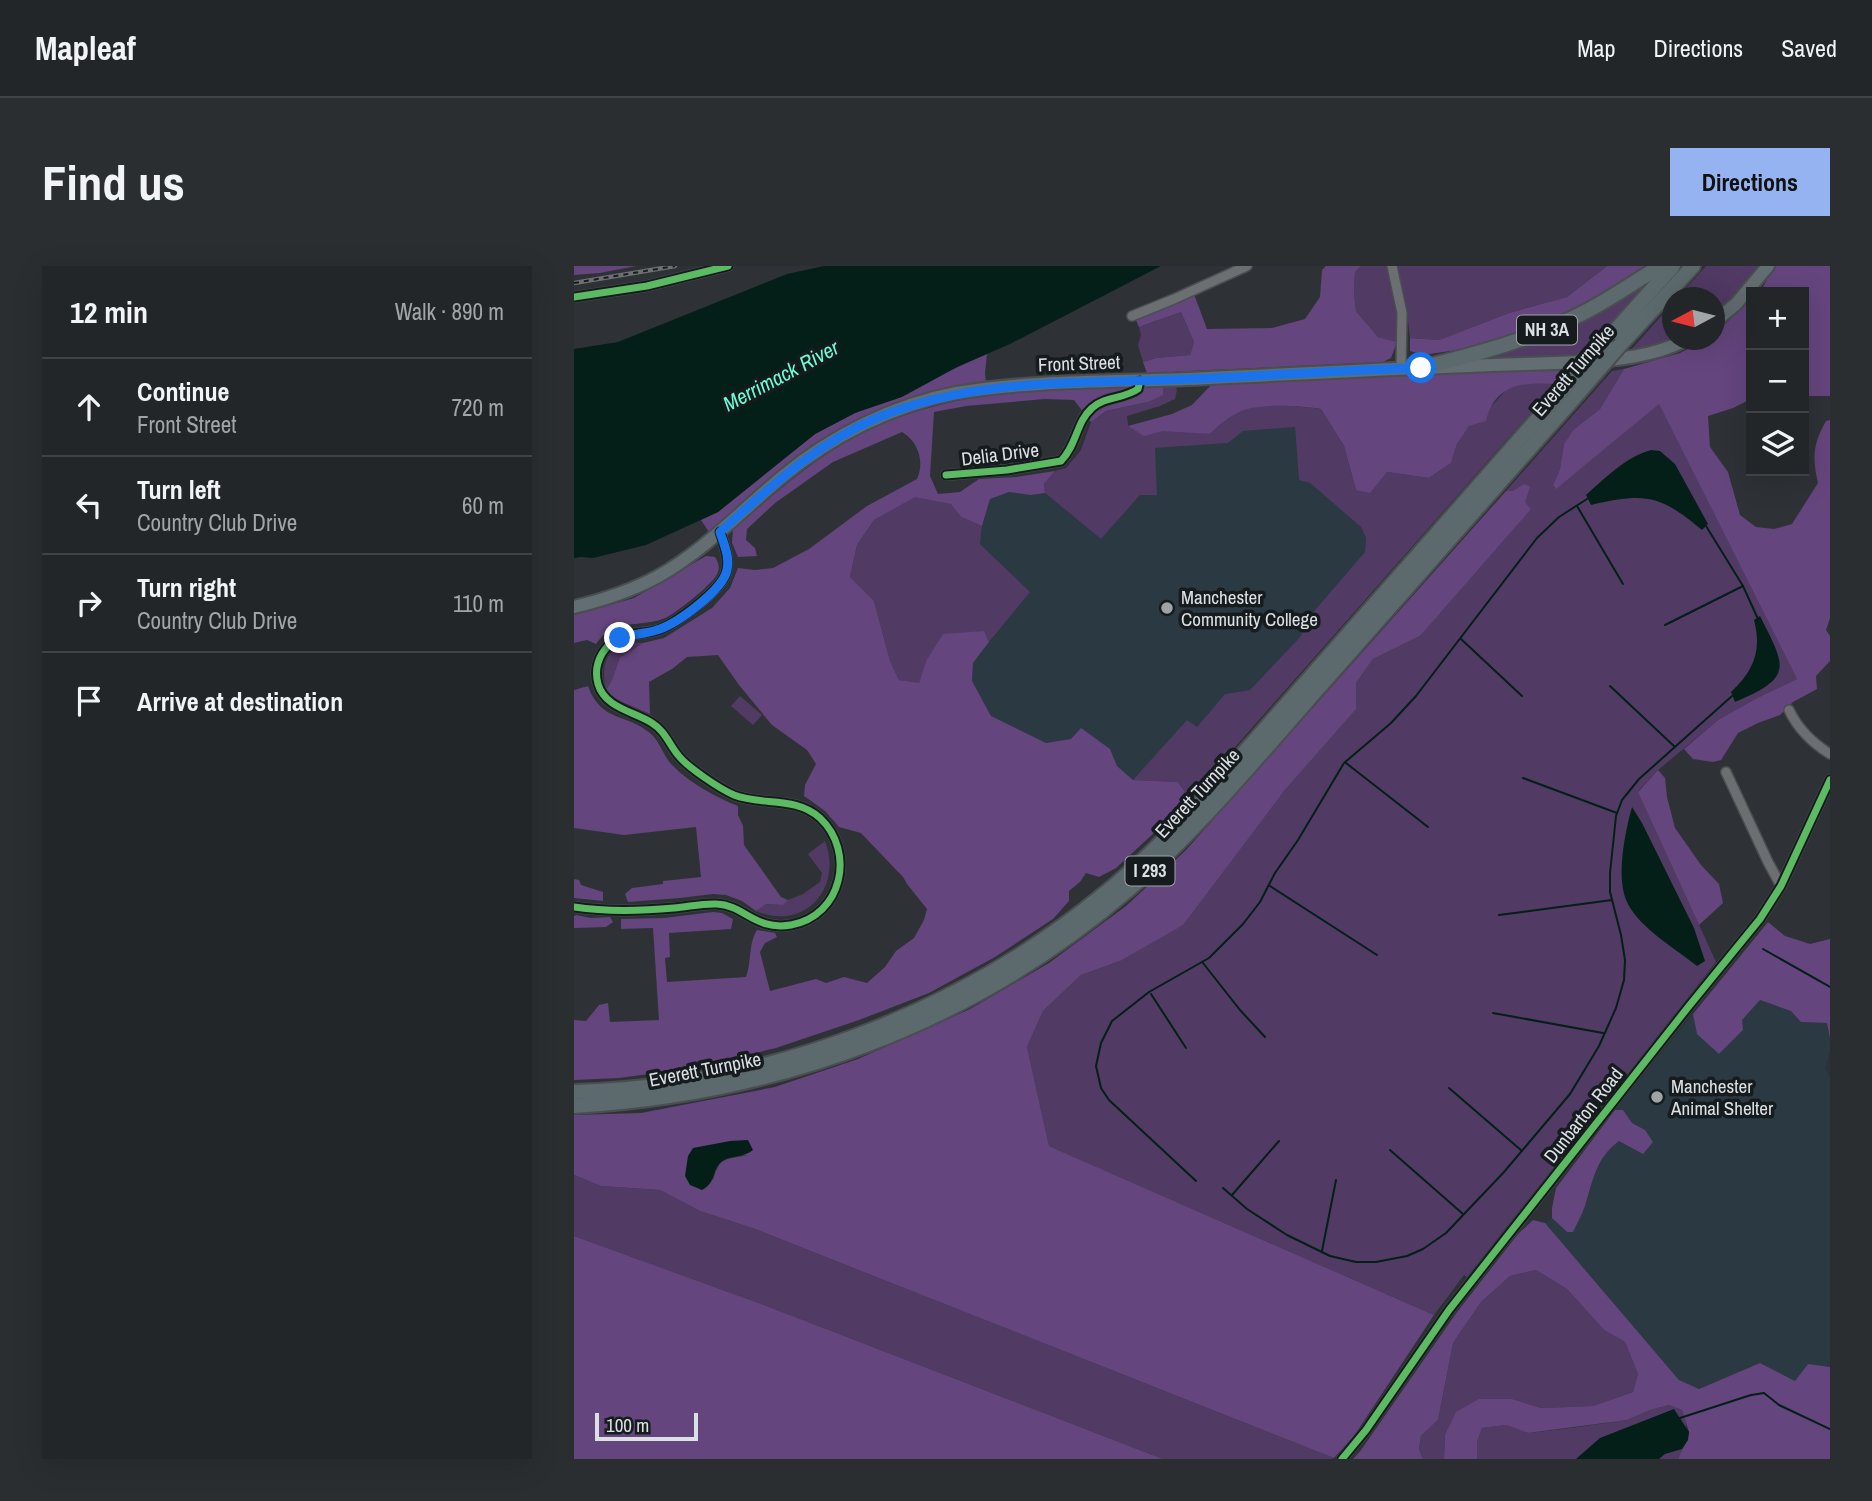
<!DOCTYPE html>
<meta charset="utf-8">
<style>
:root{--surface:#222628;--page:#2a2e30;--text:#f1f3f6;--muted:#a2a5a8;--line:#3f4345;--accent:#95b2f1}
body{margin:0;font-family:"Archivo Narrow",sans-serif;background:var(--page);color:var(--text)}
.controls{position:absolute;right:21px;top:21px;display:grid;overflow:hidden;border-radius:0px;box-shadow:0 7px 28px #0002}
.controls button{width:63px;height:63px;display:grid;place-items:center;padding:0;border:0;border-bottom:2px solid var(--line);background:var(--surface);color:var(--text);font:35px sans-serif}
.compass{position:absolute;left:1088px;top:21px;width:63px;height:63px;border-radius:50%;background:var(--surface);box-shadow:0 7px 28px #0002;rotate:263deg}
.scale{position:absolute;left:21px;bottom:18px;width:103px;box-sizing:border-box;padding-left:7px;border:4px solid #dae0e4;border-top:0;font-size:19px;line-height:24px;white-space:nowrap;color:#dae0e4;-webkit-text-stroke:5px #161b1e;paint-order:stroke}
.stop{position:absolute;width:21px;height:21px;margin:-16px;border:5px solid #1a73e8;border-radius:50%;background:#fff}
.stop.end{background:#1a73e8;border-color:#fff;box-shadow:0 2px 7px #0008}
.list{margin:0;padding:0;list-style:none}
h2{display:flex;justify-content:space-between;align-items:center;height:91px;margin:0;padding:0 28px;font-size:30px}
h2 small{font-size:23px;font-weight:400;color:var(--muted)}
.list li{display:grid;grid-template-columns:46px 1fr auto;gap:21px;align-items:center;box-sizing:border-box;height:98px;padding:0 28px;border-top:2px solid var(--line)}
.list b{display:block;font-size:26px;white-space:nowrap}
.list p{margin:0;font-size:23px;white-space:nowrap;color:var(--muted)}
.list em{font-size:23px;font-style:normal;color:var(--muted)}
.icon{flex:none;width:38px;height:38px;fill:none;stroke:currentColor;stroke-width:2;stroke-linecap:round;stroke-linejoin:round}
.map{position:relative;flex:none;width:1256px;height:1193px;overflow:hidden;border-radius:0px}
header{display:flex;align-items:center;gap:42px;box-sizing:border-box;height:98px;padding:0 35px;background:var(--surface);border-bottom:2px solid var(--line)}
header strong{font-size:33px}
nav{display:flex;gap:38px;margin-inline-start:auto;font-size:24px}
.intro{display:flex;align-items:center;justify-content:space-between;box-sizing:border-box;height:168px;padding:0 42px}
h1{margin:0;font-size:49px}
.button{padding:18px 32px;border-radius:0px;background:var(--accent);color:#111;font-size:24px;font-weight:700}
main{display:flex;gap:42px;padding:0 42px}
aside{flex:1;background:var(--surface);border-radius:0px;box-shadow:0 7px 28px #0002}
.map>svg:first-child{display:block}
</style>
<header>
<strong>Mapleaf</strong>
<nav><a>Map</a><a>Directions</a><a>Saved</a></nav>
</header>
<div class="intro"><h1>Find us</h1><a class="button">Directions</a></div>
<main>
<aside>
<h2>12 min<small>Walk · 890 m</small></h2>
<ul class="list">
<li><svg class="icon" aria-label="ahead" viewBox="0 0 24 24"><path d="M12 20V5M6 11l6-6 6 6"/></svg><div><b>Continue</b><p>Front Street</p></div><em>720 m</em></li>
<li><svg class="icon" aria-label="left" viewBox="0 0 24 24"><path d="M17 20v-9H6M10 6l-5 5 5 5"/></svg><div><b>Turn left</b><p>Country Club Drive</p></div><em>60 m</em></li>
<li><svg class="icon" aria-label="right" viewBox="0 0 24 24"><path d="M7 20v-9h11M14 6l5 5-5 5"/></svg><div><b>Turn right</b><p>Country Club Drive</p></div><em>110 m</em></li>
<li><svg class="icon" aria-label="arrive" viewBox="0 0 24 24"><path d="M6 21V4h12l-3 4 3 4H6"/></svg><div><b>Arrive at destination</b></div></li>
</ul>
</aside>
<div class="map">
<svg width="1256" height="1193" viewBox="0 0 1256 1193">
<rect width="100%" height="100%" fill="#2e3236"/>
<g fill="#2b3943">
<polygon points="721,161 725,213 736,217 787,261 792,272 792,286 729,358 727,370 676,424 651,428 623,461 568,505 559,514 543,500 536,483 497,473 472,477 417,450 398,415 399,397 455,326 406,278 408,260 416,233 435,226 457,229 471,227 527,273 566,229 580,182 654,177 669,165"/>
<polygon points="1186,734 1217,745 1227,756 1253,757 1256,772 1256,784 1251,802 1256,811 1256,1101 1234,1098 1222,1115 1186,1097 1125,1123 1105,1114 971,957 978,952 992,966 1010,943 1018,912 1033,884 1045,875 1059,881 1071,864 1058,857 1049,844 1041,844 1119,748 1123,768 1167,754"/>
</g>
<g fill="#513a64">
<polygon points="787,0 813,0 822,43 823,76 804,71 782,45 780,27 781,6"/>
<polygon points="823,0 1033,0 993,31 935,47 865,74 836,72 832,38"/>
<polygon points="1132,0 1185,0 1158,32 1141,47 1140,32 1104,31"/>
<polygon points="1074,13 1077,16 1012,88 890,96"/>
<polygon points="1098,38 1098,72 1079,80 1057,84"/>
<polygon points="607,46 620,76 616,89 582,92 569,96 564,79 567,69 565,61"/>
<polygon points="1050,103 1026,143 999,164 990,178 986,203 979,219 982,222 1085,137 1223,413 1181,433 1144,454 1084,504 1064,525 1142,696 893,1011 890,1009 860,1049 475,880 453,781 469,745 507,709 546,695 710,525 781,443 782,417 799,393 846,370 939,225 932,225 1038,105"/>
<path d="M 956,116 L 982,118 L 608,541 L 611,526 L 604,516 L 559,514 L 613,454 L 623,461 L 651,428 L 676,424 L 727,370 L 729,358 L 791,286 L 792,272 L 787,261 L 736,217 L 725,214 L 721,161 L 669,165 L 654,177 L 581,182 L 583,229 L 566,229 L 527,273 L 471,227 L 470,218 L 481,205 L 492,202 L 507,184 L 517,156 L 532,145 L 574,136 L 589,119 L 602,121 L 603,124 L 601,133 L 586,140 L 553,150 L 554,160 L 636,168 C 645,159 656,150 668,145 C 686,136 727,140 747,143 L 770,180 L 782,224 L 813,206 L 855,212 L 877,197 L 883,178 L 895,159 L 915,143 L 933,123 Z"/>
<polygon points="341,230 378,238 387,251 408,260 406,278 456,326 415,376 410,365 352,395 345,418 325,414 316,395 300,335 276,311 283,279 300,254"/>
<path d="M 58,376 L 69,377 L 46,391 L 38,414 L 32,424 C 27,400 31,381 58,376 Z"/>
<polygon points="166,430 188,449 179,459 157,440"/>
<path d="M 251,575 C 269,621 231,666 182,645 L 191,638 L 209,639 L 214,634 L 229,628 L 246,616 L 248,607 L 234,588 Z"/>
<polygon points="0,909 27,920 86,924 126,945 181,963 760,1192 758,1193 589,1193 190,1039 0,970"/>
<polygon points="962,1004 993,1023 1030,1064 1051,1076 1064,1108 1059,1126 1019,1140 967,1142 938,1133 871,1169 870,1193 849,1193 845,1183 847,1170 864,1154 879,1077 907,1036 936,1010"/>
<polygon points="1095,1139 1108,1144 1111,1152 1114,1174 1104,1193 903,1193 903,1176 908,1162 932,1159 954,1167 989,1163 1053,1154 1076,1144"/>
</g>
<g fill="#64457d" fill-rule="evenodd">
<polygon points="0,0 62,0 26,7 0,9"/>
<polygon points="752,0 787,0 781,6 780,27 782,45 804,71 823,76 817,92 809,96 573,107 569,96 582,92 616,89 620,76 607,46 565,61 561,52 620,28 633,63 698,62 731,53 746,31 748,4"/>
<polygon points="1033,0 1076,0 1026,33 961,61 896,82 849,89 836,85 836,72 865,74 935,47 993,31"/>
<polygon points="1200,0 1256,0 1256,130 1230,130 1230,26 1183,26 1189,21"/>
<path d="M 1177,32 L 1177,133 L 1159,142 L 1134,150 L 1136,181 L 1154,206 L 1166,249 L 1182,261 L 1200,263 L 1218,258 L 1244,217 C 1238,191 1239,178 1252,155 L 1256,154 L 1256,352 L 1252,364 L 1256,370 L 1256,395 L 1242,410 L 1243,423 L 1219,436 L 1206,449 L 1184,457 L 1164,467 L 1147,494 L 1139,496 L 1119,493 L 1110,483 L 1144,454 L 1181,433 L 1223,413 L 1085,138 L 982,223 L 979,219 L 986,203 L 990,178 L 999,164 L 1026,143 L 1050,103 L 1106,87 L 1131,74 L 1140,74 L 1141,68 Z"/>
<polygon points="413,88 411,107 412,117 322,139 185,222 135,266 127,254 144,246 241,168 281,147"/>
<path d="M 997,102 L 982,118 C 949,116 921,118 912,155 L 895,160 L 883,178 L 877,197 L 855,212 L 813,206 L 796,227 L 782,224 L 770,180 L 747,143 C 727,140 686,137 668,145 C 656,150 645,159 636,168 L 589,165 L 570,170 L 554,160 L 598,148 L 618,139 L 638,118 Z"/>
<path d="M 589,119 L 589,129 L 574,136 L 532,145 L 517,156 L 500,134 L 471,133 L 392,140 L 360,146 L 356,210 L 364,228 L 386,226 L 405,213 L 442,211 L 481,205 L 470,218 L 471,227 L 457,229 L 435,226 L 416,233 L 408,260 L 387,251 L 377,238 L 341,231 L 300,254 L 283,279 L 276,311 L 300,335 L 316,395 L 325,414 L 345,417 L 352,395 L 369,368 L 410,365 L 415,376 L 399,397 L 398,415 L 417,450 L 472,477 L 497,473 L 507,462 L 536,483 L 543,500 L 559,514 L 604,516 L 611,526 L 608,541 L 542,602 L 525,611 L 512,607 L 506,616 L 495,625 L 495,635 L 479,653 L 421,691 L 355,727 L 285,754 L 202,782 L 119,802 L 45,812 L 0,814 L 0,754 L 12,755 L 25,739 L 34,737 L 36,756 L 85,754 L 79,662 L 47,663 L 47,653 L 90,652 L 139,646 L 148,647 L 159,653 L 157,663 L 95,667 L 96,691 L 91,692 L 93,716 L 172,711 C 178,696 174,678 183,664 L 201,667 L 203,671 L 191,677 L 186,686 L 196,725 L 242,713 L 252,717 L 270,711 L 293,717 L 311,701 L 322,685 L 340,672 L 350,654 L 353,643 L 333,618 L 329,611 L 287,567 L 265,561 L 251,545 L 230,530 L 231,519 L 242,498 L 233,484 L 198,459 L 165,419 L 144,389 L 113,391 L 98,403 L 75,416 L 76,448 L 39,432 L 32,424 L 38,414 L 46,391 L 69,377 L 90,372 L 138,342 L 156,322 L 164,302 L 181,304 L 199,302 L 235,283 L 293,240 L 343,213 C 351,196 344,175 328,166 L 259,196 L 201,237 L 173,263 L 172,274 L 181,282 L 183,290 L 164,291 L 158,277 L 159,263 C 192,236 224,206 259,184 C 357,120 478,122 589,119 Z"/>
<path d="M 950,218 L 956,221 L 951,236 L 957,243 L 846,370 L 799,393 L 782,417 L 782,443 L 710,525 L 609,659 L 546,695 L 507,709 L 469,745 L 453,781 L 475,880 L 860,1049 L 780,1170 L 760,1192 L 181,963 L 126,945 L 86,924 L 27,920 L 0,909 L 0,849 L 67,847 L 201,821 L 284,793 L 396,743 L 475,697 L 552,640 L 612,584 L 932,225 L 939,225 ZM 174,889 C 151,894 146,890 139,914 L 114,890 Z"/>
<path d="M 132,290 L 141,291 C 144,296 146,300 144,306 C 142,316 101,348 91,352 C 74,360 49,355 33,366 C 29,369 25,374 22,378 L 13,374 L 0,377 L 0,349 L 60,332 Z"/>
<path d="M 14,420 C 27,457 54,447 77,468 C 87,477 89,490 99,500 C 116,517 141,531 164,540 L 164,549 L 169,560 L 170,579 L 207,631 L 214,634 L 209,639 L 192,638 L 182,645 L 168,635 L 152,629 L 139,628 L 106,632 L 54,636 L 51,628 L 58,622 L 89,618 L 89,615 L 127,611 L 122,561 L 50,569 L 0,562 L 0,424 Z"/>
<polygon points="1084,504 1091,512 1093,531 1101,562 1127,599 1145,618 1149,637 1125,659 1064,526"/>
<polygon points="0,613 5,614 7,619 29,626 29,635 0,632"/>
<polygon points="2,649 17,652 36,651 39,656 32,661 2,662 0,662 0,650"/>
<polygon points="1194,656 1211,670 1236,678 1256,673 1256,772 1253,757 1227,756 1217,745 1186,734 1168,754 1169,764 1145,788 1123,768 1119,748"/>
<path d="M 1041,844 L 1049,844 L 1058,857 L 1071,864 L 1079,876 L 1069,888 L 1045,875 C 1022,892 1019,914 1011,940 C 1008,949 1003,957 999,966 L 993,966 L 978,952 L 978,942 L 982,922 Z"/>
<polygon points="959,954 971,957 1105,1114 1125,1123 1186,1097 1221,1115 1234,1098 1256,1101 1256,1193 1104,1193 1113,1174 1115,1166 1108,1144 1095,1139 1076,1144 1053,1154 954,1167 932,1159 908,1162 903,1176 903,1193 870,1193 871,1169 882,1146 905,1133 938,1133 967,1142 1019,1140 1059,1126 1064,1108 1051,1076 1030,1064 993,1023 962,1004 936,1010 907,1036 879,1077 864,1154 847,1170 845,1183 849,1193 779,1193 787,1184 883,1046 944,968"/>
<polygon points="0,970 190,1039 589,1193 0,1193"/>
</g>
<g fill="#041f18">
<polygon points="250,0 587,0 436,78 385,100 328,131 281,147 241,168 144,246 72,279 19,292 7,291 0,292 0,83 44,76 213,8"/>
<path d="M 1077,184 L 1086,185 L 1101,198 L 1134,258 L 1128,264 C 1085,228 1071,227 1017,239 L 1012,229 C 1031,212 1052,191 1077,184 Z"/>
<path d="M 1186,350 C 1211,400 1221,411 1161,436 L 1157,426 C 1180,405 1188,384 1180,354 Z"/>
<path d="M 1058,541 L 1068,557 L 1120,662 L 1131,695 L 1123,700 C 1102,683 1066,662 1054,638 C 1041,614 1051,566 1058,541 Z"/>
<path d="M 174,874 L 179,884 C 170,892 155,889 147,896 C 137,905 143,916 128,924 L 116,919 L 111,910 L 114,890 L 119,882 L 156,875 Z"/>
<polygon points="1100,1143 1115,1166 1114,1174 1108,1183 1091,1188 1085,1193 1002,1193 1026,1172"/>
</g>
<g fill="none" stroke-linecap="round" stroke-linejoin="round">
<g stroke="#041f18" stroke-width="2">
<polyline points="1003,240 1049,318"/>
<polyline points="1132,260 1169,320 1184,353"/>
<polyline points="1091,359 1169,320"/>
<polyline points="887,373 948,430"/>
<polyline points="1036,420 1101,481"/>
<polyline points="772,497 854,561"/>
<polyline points="949,512 1043,547"/>
<polyline points="696,620 803,689"/>
<polyline points="925,649 1038,634"/>
<polyline points="1189,683 1256,721"/>
<polyline points="629,697 666,744 691,771"/>
<polyline points="577,728 612,782"/>
<polyline points="919,747 1029,767"/>
<polyline points="875,822 948,885"/>
<polyline points="816,884 889,948"/>
<polyline points="622,915 535,834 527,822 522,800 527,777 538,755 575,726 635,692 669,658 686,636 701,607 724,574 770,497 817,457 842,430 963,272 985,251 1013,233"/>
<polyline points="649,922 673,943 713,969 756,990 782,996 802,996 833,990 849,983 872,967 930,906 996,828 1025,780 1042,742 1050,714 1051,694 1047,669 1036,626 1036,607 1042,550 1048,534 1065,513 1158,430"/>
<polyline points="658,929 705,875"/>
<polyline points="748,985 762,914"/>
<polyline points="1106,1152 1177,1129 1190,1127 1205,1139 1256,1163"/>
</g>
<g stroke="#4a4e51" stroke-width="12">
<g id="minor">
<polyline points="818,0 828,47 827,102"/>
<polyline points="0,31 73,20 154,0"/>
<polyline points="558,50 600,33 673,0"/>
<path d="M 372,209 L 433,204 L 487,195 C 503,179 502,156 518,142 C 531,130 550,133 564,123 L 566,115"/>
<path d="M 1215,444 C 1224,463 1237,476 1256,488"/>
<polyline points="1152,506 1194,596 1207,620"/>
<path d="M 0,641 C 33,646 67,645 100,642 C 114,641 129,637 143,638 C 170,639 181,665 217,659 C 268,650 282,586 246,552 C 222,530 188,540 160,529 C 146,523 113,501 104,489 C 95,478 91,465 78,457 C 59,445 31,442 24,418 C 18,396 32,374 53,369 C 64,367 74,367 84,364 C 101,358 147,324 152,307 C 156,293 150,279 146,266"/>
<polyline points="768,1193 792,1164 875,1044 1115,740 1186,653 1207,620 1256,514"/>
</g>
</g>
<g stroke="#4a4e51" stroke-width="16">
<g id="major">
<polyline points="1140,56 1162,38 1194,0"/>
<path d="M 0,341 C 29,334 57,325 83,311 C 130,285 167,245 208,211 C 257,170 319,139 382,127 C 459,114 536,116 613,113 C 708,109 802,103 897,100 C 932,98 968,98 1003,96 C 1042,94 1078,91 1112,74"/>
</g>
</g>
<g stroke="#4a4e51" stroke-width="18">
<g id="highway">
<polyline points="1032,75 1099,0"/>
<polyline points="1047,78 1119,0"/>
<path d="M 847,102 C 902,88 956,74 1007,48 C 1035,34 1060,16 1087,0"/>
<path d="M 0,826 C 189,821 383,749 529,629 C 566,599 600,565 632,530 L 988,125"/>
<path d="M 0,840 C 205,828 398,758 554,624 C 628,560 690,483 755,410 C 837,317 918,225 1000,132"/>
</g>
</g>
<use href="#minor" stroke="#6b6f72" stroke-width="9"/>
<use href="#major" stroke="#636e72" stroke-width="12"/>
<use href="#highway" stroke="#5c696d" stroke-width="14"/>
<g stroke="#6c7072" stroke-width="4.5">
<polyline id="rail" points="0,17 101,0"/>
</g>
<use href="#rail" stroke="#161b1e" stroke-width="2" stroke-dasharray="5" stroke-linecap="butt"/>
<g stroke="#4a4e51" stroke-width="18" stroke-linecap="butt">
<g id="highway-bridge">
<polyline points="988,125 1032,75"/>
<polyline points="1000,132 1047,78"/>
</g>
</g>
<use href="#highway-bridge" stroke="#5c696d" stroke-width="14"/>
<g stroke="#161b1e" stroke-width="11">
<g id="cycleway">
<polyline points="0,31 73,20 154,0"/>
<path d="M 372,209 L 433,204 L 487,195 C 503,179 502,156 518,142 C 531,130 550,133 564,123 L 566,115"/>
<path d="M 0,641 C 33,646 67,645 100,642 C 114,641 129,637 143,638 C 170,639 181,665 217,659 C 268,650 282,586 246,552 C 222,530 188,540 160,529 C 146,523 113,501 104,489 C 95,478 91,465 78,457 C 59,445 31,442 24,418 C 18,396 32,374 53,369 C 64,367 74,367 84,364 C 101,358 147,324 152,307 C 156,293 150,279 146,266"/>
<polyline points="768,1193 792,1164 875,1044 1115,740 1186,653 1207,620 1256,514"/>
</g>
</g>
<use href="#cycleway" stroke="#5cba63" stroke-width="7"/>
</g>
<g fill="none" stroke-linecap="round" stroke-linejoin="round">
<path stroke="#1a73e8" stroke-width="9" d="M 46,372 C 58,368 71,368 83,364 C 103,358 149,324 153,304 C 156,291 150,278 146,266 C 195,222 243,177 305,151 C 403,111 510,118 614,113 C 691,110 769,104 847,102"/>
</g>
<g fill="#9ea3a7" stroke="#161b1e" stroke-width="2.5">
<circle cx="593" cy="342" r="7"/>
<circle cx="1083" cy="831" r="7"/>
</g>
<g text-anchor="middle" stroke-width="7" stroke-linejoin="round" paint-order="stroke">
<g fill="#161b1e" stroke="#9fa5a9" stroke-width="2">
<rect x="943" y="49.5" width="60" height="29" rx="5"/>
<rect x="551.5" y="590.5" width="49" height="29" rx="5"/>
</g>
<g font-size="18" font-weight="bold" fill="#dae0e4">
<text x="973" y="70">NH 3A</text>
<text x="576" y="611">I 293</text>
</g>
<g font-size="19" fill="#dae0e4" stroke="#161b1e">
<text transform="translate(505 97) rotate(-2)" y="7">Front Street</text>
<text transform="translate(999 104) rotate(-49)" y="7">Everett Turnpike</text>
<text transform="translate(426 188) rotate(-7)" y="7">Delia Drive</text>
<text transform="translate(623 527) rotate(-47)" y="7">Everett Turnpike</text>
<text transform="translate(131 803) rotate(-11)" y="7">Everett Turnpike</text>
<text transform="translate(1009 849) rotate(-52)" y="7">Dunbarton Road</text>
</g>
<g font-size="19" fill="#dae0e4" stroke="#161b1e" text-anchor="start">
<text x="607" y="338">Manchester<tspan x="607" dy="22">Community College</tspan></text>
<text x="1097" y="827">Manchester<tspan x="1097" dy="22">Animal Shelter</tspan></text>
</g>
<g font-size="21" font-style="italic" fill="#6cfcd6" stroke="#161b1e">
<text transform="translate(207 110) rotate(-28)" y="7">Merrimack River</text>
</g>
</g>
</svg>
<div class="controls">
<button>+</button>
<button>−</button>
<button><svg class="icon" aria-label="layers" viewBox="0 0 24 24"><path d="M12 4l9 5-9 5-9-5zM3 14l9 5 9-5"/></svg></button>
</div>
<svg class="compass" viewBox="-18 -18 36 36"><path d="M0-13l5 13h-10z" fill="#e53935"/><path d="M0 13l5-13h-10z" fill="#a2a5a8"/></svg>
<div class="scale">100 m</div>
<div class="stop" style="left:847px;top:102px"></div>
<div class="stop end" style="left:46px;top:372px"></div>
</div>
</main>
